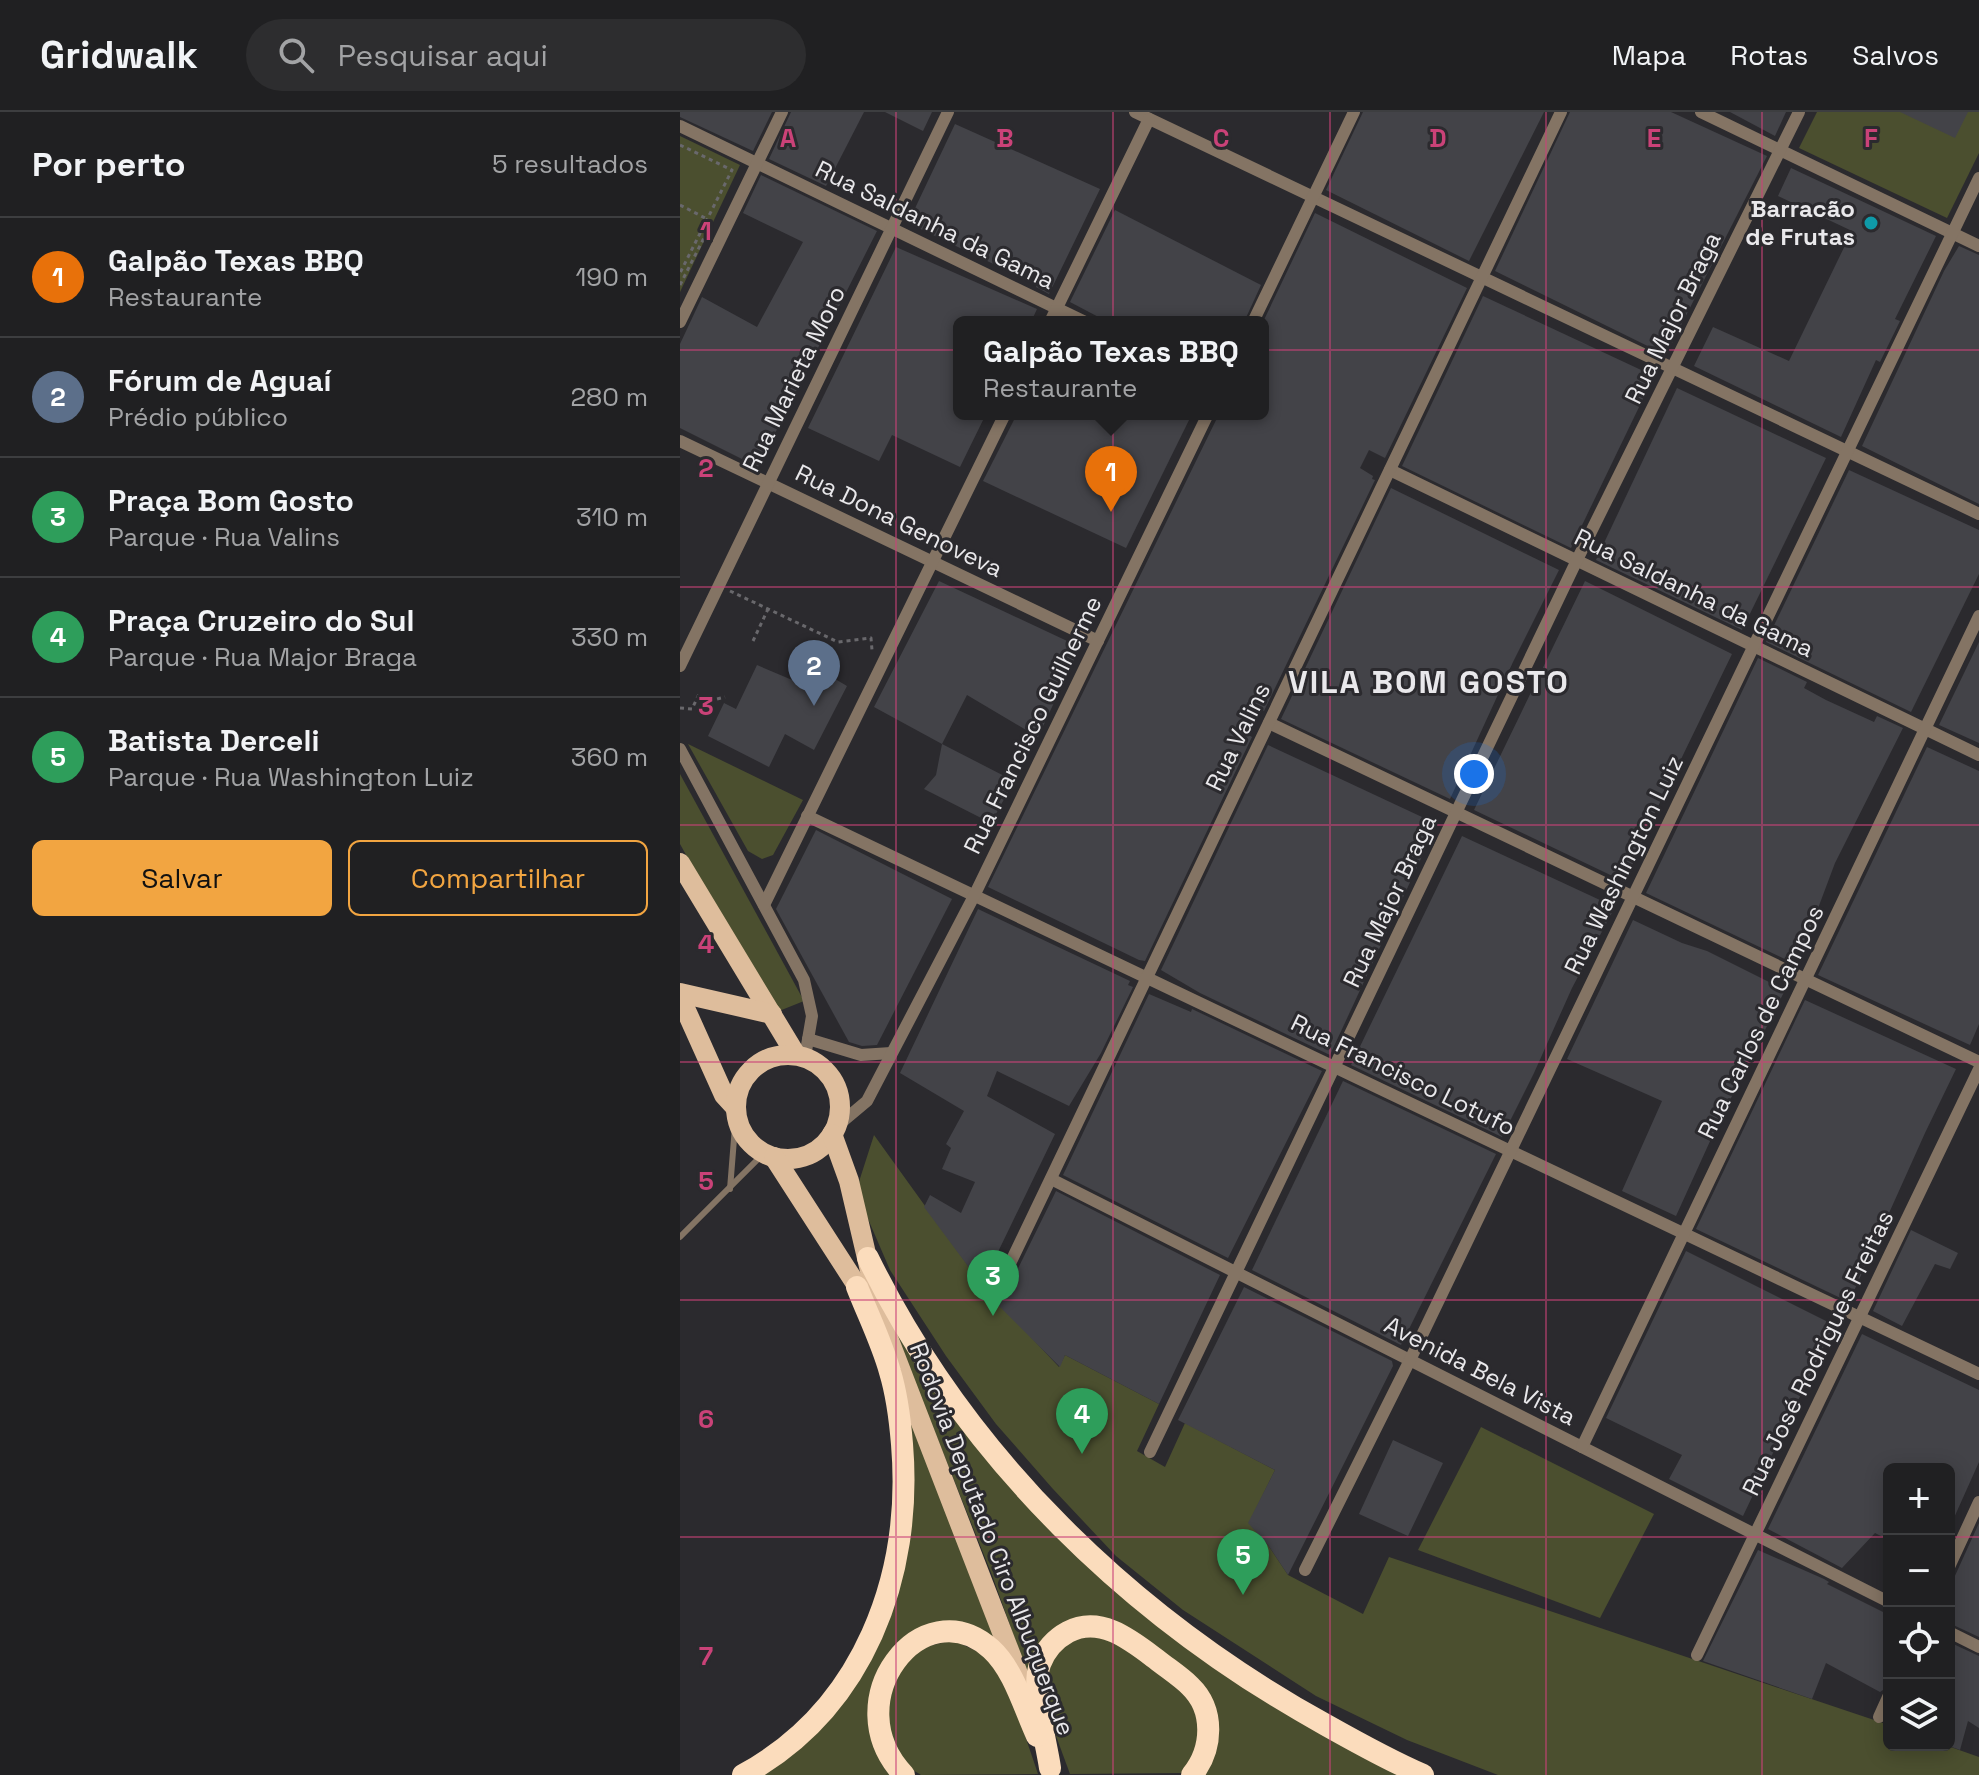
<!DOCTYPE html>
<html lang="pt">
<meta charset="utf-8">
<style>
:root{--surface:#202022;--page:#2d2d2f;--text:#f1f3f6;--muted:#a2a3a5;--line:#3d3e40;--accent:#f2a541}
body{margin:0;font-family:"Space Grotesk",sans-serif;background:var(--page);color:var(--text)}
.controls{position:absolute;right:24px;bottom:24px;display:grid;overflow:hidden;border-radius:12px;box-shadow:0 4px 20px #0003}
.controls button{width:72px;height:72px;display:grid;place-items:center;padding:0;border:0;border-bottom:2px solid var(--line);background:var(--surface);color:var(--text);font:40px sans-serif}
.you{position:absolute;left:794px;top:662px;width:28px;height:28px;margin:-20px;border:6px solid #fff;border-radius:50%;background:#1a73e8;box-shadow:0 0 0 12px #1a73e833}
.badge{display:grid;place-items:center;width:52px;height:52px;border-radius:50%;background:var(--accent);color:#fff;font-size:26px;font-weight:700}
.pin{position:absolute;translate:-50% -66px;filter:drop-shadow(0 2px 4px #0008)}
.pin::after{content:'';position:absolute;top:42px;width:28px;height:24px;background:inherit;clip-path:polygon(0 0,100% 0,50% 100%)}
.popup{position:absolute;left:273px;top:204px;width:316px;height:104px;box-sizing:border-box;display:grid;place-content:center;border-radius:12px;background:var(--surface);filter:drop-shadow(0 2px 6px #0005);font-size:26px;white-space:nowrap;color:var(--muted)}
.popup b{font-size:30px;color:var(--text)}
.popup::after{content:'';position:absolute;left:50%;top:100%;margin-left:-16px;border:16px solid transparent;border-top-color:var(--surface)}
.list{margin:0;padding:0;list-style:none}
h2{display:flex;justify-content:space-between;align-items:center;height:104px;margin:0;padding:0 32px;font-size:34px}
h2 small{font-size:26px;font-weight:400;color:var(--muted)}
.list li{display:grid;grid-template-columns:52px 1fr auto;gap:24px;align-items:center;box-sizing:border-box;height:120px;padding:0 32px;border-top:2px solid var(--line)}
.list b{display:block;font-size:30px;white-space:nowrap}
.list p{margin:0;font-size:26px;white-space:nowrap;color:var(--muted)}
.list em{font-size:26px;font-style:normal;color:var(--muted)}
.actions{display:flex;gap:16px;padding:24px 32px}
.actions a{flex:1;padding:18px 0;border:2px solid var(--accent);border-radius:12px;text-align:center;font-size:28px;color:var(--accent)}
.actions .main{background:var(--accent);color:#111}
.icon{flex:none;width:44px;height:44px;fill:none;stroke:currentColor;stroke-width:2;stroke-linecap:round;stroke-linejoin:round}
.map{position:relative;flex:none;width:1299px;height:1663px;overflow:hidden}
header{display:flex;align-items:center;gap:48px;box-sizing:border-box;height:112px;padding:0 40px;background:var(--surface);border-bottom:2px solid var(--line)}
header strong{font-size:38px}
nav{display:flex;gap:44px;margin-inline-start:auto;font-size:28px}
.search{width:560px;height:72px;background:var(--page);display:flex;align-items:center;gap:20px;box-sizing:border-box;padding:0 28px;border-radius:44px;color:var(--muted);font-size:30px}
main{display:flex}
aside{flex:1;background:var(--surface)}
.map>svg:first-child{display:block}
</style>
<header>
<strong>Gridwalk</strong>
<div class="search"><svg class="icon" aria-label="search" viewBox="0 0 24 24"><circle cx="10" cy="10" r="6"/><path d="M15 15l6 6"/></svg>Pesquisar aqui</div>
<nav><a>Mapa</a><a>Rotas</a><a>Salvos</a></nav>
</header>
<main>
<aside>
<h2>Por perto<small>5 resultados</small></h2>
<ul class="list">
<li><span class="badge" style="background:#e8710a">1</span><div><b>Galpão Texas BBQ</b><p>Restaurante</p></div><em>190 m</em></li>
<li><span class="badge" style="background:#5c6f8a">2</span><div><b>Fórum de Aguaí</b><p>Prédio público</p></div><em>280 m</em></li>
<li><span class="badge" style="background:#2e9e5b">3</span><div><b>Praça Bom Gosto</b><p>Parque · Rua Valins</p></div><em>310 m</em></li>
<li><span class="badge" style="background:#2e9e5b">4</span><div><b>Praça Cruzeiro do Sul</b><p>Parque · Rua Major Braga</p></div><em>330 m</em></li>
<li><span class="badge" style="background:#2e9e5b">5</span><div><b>Batista Derceli</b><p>Parque · Rua Washington Luiz</p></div><em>360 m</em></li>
</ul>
<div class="actions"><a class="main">Salvar</a><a>Compartilhar</a></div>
</aside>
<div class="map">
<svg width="1299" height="1663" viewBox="0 0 1299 1663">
<rect width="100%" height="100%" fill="#2b2a2e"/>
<g fill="#4b4f2f">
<polygon points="1137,0 1299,0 1299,41 1267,106 1119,36"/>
<polygon points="0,24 60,53 0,180"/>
<polygon points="8,632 123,688 93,743 82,747 68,739"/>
<polygon points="0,662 124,889 94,901 0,732"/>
<polygon points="194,1023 302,1173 379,1255 385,1243 479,1292 457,1339 485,1355 505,1311 595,1358 569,1411 588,1433 608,1463 683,1502 709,1445 1209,1613 1209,1633 1265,1633 1299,1645 1299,1663 818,1663 727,1628 636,1584 503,1498 436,1444 373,1377 316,1312 266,1244 210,1158 176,1079"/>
<polygon points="218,1219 386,1429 725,1663 521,1663 535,1598 405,1507 351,1572 312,1463 216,1223"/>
<polygon points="219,1272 321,1534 278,1514 204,1554 214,1663 80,1663 207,1512"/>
<polygon points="801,1315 974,1402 920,1506 738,1438"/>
<polygon points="426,1522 513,1587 521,1628 504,1661 390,1662 365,1594 362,1577 376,1538 386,1528"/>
<polygon points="273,1528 311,1546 335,1594 358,1662 241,1663 225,1653 205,1611 214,1566 237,1537"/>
</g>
<g fill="#434348">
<polygon points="0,0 92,0 73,39 0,5"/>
<polygon points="111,0 184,0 146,74 89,47"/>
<polygon points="205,0 252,0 243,19"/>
<polygon points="683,0 864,0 789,149 646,78"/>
<polygon points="890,0 991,0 1087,44 986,243 815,159"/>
<polygon points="1050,0 1106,0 1095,24"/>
<polygon points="1220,0 1288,0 1275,26"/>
<polygon points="275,12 420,77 369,182 356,175 357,173 228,111"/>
<polygon points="1111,56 1256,124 1215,207 1220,209 1200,250 1196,248 1161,325 1014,254 1033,215 1109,249 1172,119 1098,84"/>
<polygon points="81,63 197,119 78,355 0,316 0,232 22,185 77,215 123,130 63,101"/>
<polygon points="435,98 581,173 564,210 428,210 390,190"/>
<polygon points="635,101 787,176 705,346 689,338 680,356 693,364 692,367 695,368 584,599 580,597 573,610 567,622 572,625 465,849 459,848 308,775 539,302 583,302 583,210"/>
<polygon points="1279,134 1299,143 1299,392 1182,334 1264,159"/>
<polygon points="216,135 357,197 351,210 279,210 279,302 306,302 280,355 212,323 199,349 128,316"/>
<polygon points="803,184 974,264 891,436 722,354"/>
<polygon points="997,276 1146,346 1062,518 916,448"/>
<polygon points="337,302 512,302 446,436 303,369"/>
<polygon points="1169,358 1299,418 1299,462 1231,600 1086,530"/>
<polygon points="711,376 879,458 833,550 770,687 601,607"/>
<polygon points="259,469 400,535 358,625 287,583 262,632 194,595"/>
<polygon points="905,469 1052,542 971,709 945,770 794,698"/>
<polygon points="1299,530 1299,631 1259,613"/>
<polygon points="1078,546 1127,570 1124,576 1146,588 1194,610 1197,604 1223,616 1155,751 1131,815 1113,851 966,781"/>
<polygon points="77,553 124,573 128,565 145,561 167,574 134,638 105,622 89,655 28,624 44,591 56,597"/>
<polygon points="262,632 334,669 311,711 244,677 256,663"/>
<polygon points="588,633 757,712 650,943 520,881 481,858"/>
<polygon points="1247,635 1299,659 1299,912 1290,933 1138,863"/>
<polygon points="136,718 272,787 197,933 182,934 169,930 96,797"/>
<polygon points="782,724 935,795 892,876 854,961 822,1025 671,953"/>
<polygon points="298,797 450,869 448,873 453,875 421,941 389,994 317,959 307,984 375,1022 302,1173 244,1095 250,1083 281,1101 295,1070 262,1057 271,1036 266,1032 284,999 220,961"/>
<polygon points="953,808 1002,831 1027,839 1105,878 1036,1016 996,1104 942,1079 982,989 887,947"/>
<polygon points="469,882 511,900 512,897 642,959 548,1146 383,1063"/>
<polygon points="1125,888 1276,957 1245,1021 1169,1190 1016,1117"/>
<polygon points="663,969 816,1042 721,1233 572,1158"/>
<polygon points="376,1079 540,1163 479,1292 385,1243 380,1255 318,1193 323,1187"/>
<polygon points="1231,1118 1278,1141 1270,1157 1255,1152 1222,1214 1193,1199"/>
<polygon points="1006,1139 1154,1213 1063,1404 989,1367 1002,1343 926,1306"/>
<polygon points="564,1175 712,1249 713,1254 608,1463 588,1433 568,1411 595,1358 498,1308"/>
<polygon points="1182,1222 1299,1278 1299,1350 1269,1417 1269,1357 1209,1357 1209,1428 1195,1421 1162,1456 1088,1417"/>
<polygon points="713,1328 763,1351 728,1424 679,1402"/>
<polygon points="1299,1411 1299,1525 1269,1511 1269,1477"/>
<polygon points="1078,1438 1144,1467 1149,1470 1147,1472 1209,1503 1209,1574 1200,1580 1146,1551 1132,1587 1023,1549"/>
<polygon points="1269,1530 1299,1544 1299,1616 1288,1609 1280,1638 1269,1634"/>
</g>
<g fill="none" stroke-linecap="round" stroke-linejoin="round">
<g stroke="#69686c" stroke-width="3" stroke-dasharray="4 4" stroke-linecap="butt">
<polyline points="0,33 52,58 0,161"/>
<polyline points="0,93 27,107"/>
<polyline points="0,173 31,112"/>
<polyline points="50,479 158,530 191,526 192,538"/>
<polyline points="73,529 88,497"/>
<polyline points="0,596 12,597 19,582 33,588 45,585"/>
</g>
<g stroke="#847464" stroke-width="6">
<polyline points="50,1077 56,1002"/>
<polyline points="0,1125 84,1041"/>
</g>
<g stroke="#847464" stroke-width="12">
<polyline points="455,0 1299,402"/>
<polyline points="1021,0 1299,134"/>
<polyline points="0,14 405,210"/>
<polyline points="0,210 102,0"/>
<polyline points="370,210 469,7"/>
<polyline points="573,210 674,0"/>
<polyline points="0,329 418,529"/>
<polyline points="710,358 1299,643"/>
<polyline points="0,554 268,0"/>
<polyline points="589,611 1299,950"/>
<polyline points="0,637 124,868 132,904 125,945"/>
<polyline points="127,704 1299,1262"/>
<polyline points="84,793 325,302"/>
<polyline points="128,927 181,943 211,941"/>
<polyline points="156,1015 187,989 294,784 528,302"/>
<polyline points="371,1067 1209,1490"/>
<polyline points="315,1183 881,0"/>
<polyline points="902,1335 1299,504"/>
<polyline points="470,1340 897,448 1119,0"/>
<polyline points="1269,1455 1299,1390"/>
<polyline points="625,1458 730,1248 1299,66"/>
<polyline points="1269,1520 1299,1535"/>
<polyline points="1017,1543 1299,957"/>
<polyline points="1199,1605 1209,1583"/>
</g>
<g stroke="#debd9c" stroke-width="20">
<polyline points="0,751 116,943"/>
<polyline points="0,881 92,902"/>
<polyline points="0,885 44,983 55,995"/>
<circle cx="108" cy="995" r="52"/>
<polyline points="152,1022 169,1069 202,1210 342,1572"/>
<polyline points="94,1045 185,1186"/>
</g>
<g stroke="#fbdcbc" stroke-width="22">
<path d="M 188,1146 C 286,1346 452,1506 646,1613 C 678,1631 710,1649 743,1663"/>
<path d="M 370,1656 C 366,1627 351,1579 360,1552 C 365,1539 375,1527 388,1520 C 420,1503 451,1528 476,1547 C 487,1556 500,1564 510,1574 C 535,1598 533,1637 512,1663"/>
<path d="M 63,1663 C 184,1597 233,1464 222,1332 C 220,1308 217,1283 210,1260 C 202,1231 188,1203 177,1175"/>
<path d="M 224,1663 C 154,1590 242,1475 311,1537 C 334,1558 344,1596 357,1624"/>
</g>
</g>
<path fill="none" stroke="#ca4278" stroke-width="2" stroke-opacity="0.55" d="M 216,0 L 216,1663M 433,0 L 433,1663M 650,0 L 650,1663M 866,0 L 866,1663M 1082,0 L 1082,1663M 0,238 L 1299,238M 0,475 L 1299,475M 0,713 L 1299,713M 0,950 L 1299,950M 0,1188 L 1299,1188M 0,1425 L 1209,1425M 1269,1425 L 1299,1425"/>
<circle fill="#0f9aa8" stroke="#2b2a2e" stroke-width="3" cx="1191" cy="111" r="8"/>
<g text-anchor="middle" stroke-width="6" stroke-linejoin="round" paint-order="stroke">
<g font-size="24" font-weight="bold" fill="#e9e8eb" stroke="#2b2a2e" text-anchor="end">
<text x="1175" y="105">Barracão<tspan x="1175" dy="28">de Frutas</tspan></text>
</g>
<g font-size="24" fill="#e9e8eb" stroke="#2b2a2e">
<text transform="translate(255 113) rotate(26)" y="8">Rua Saldanha da Gama</text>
<text transform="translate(993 206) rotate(-64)" y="8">Rua Major Braga</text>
<text transform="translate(114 267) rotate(-64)" y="8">Rua Marieta Moro</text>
<text transform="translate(219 409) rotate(26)" y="8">Rua Dona Genoveva</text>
<text transform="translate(1014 481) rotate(26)" y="8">Rua Saldanha da Gama</text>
<text transform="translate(353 613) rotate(-64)" y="8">Rua Francisco Guilherme</text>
<text transform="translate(558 625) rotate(-64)" y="8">Rua Valins</text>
<text transform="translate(944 753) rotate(-64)" y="8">Rua Washington Luiz</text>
<text transform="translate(710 789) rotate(-65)" y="8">Rua Major Braga</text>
<text transform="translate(1081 910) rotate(-64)" y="8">Rua Carlos de Campos</text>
<text transform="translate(723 963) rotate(26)" y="8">Rua Francisco Lotufo</text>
<text transform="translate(1138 1241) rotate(-64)" y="8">Rua José Rodrigues Freitas</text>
<text transform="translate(800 1259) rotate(27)" y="8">Avenida Bela Vista</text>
<text transform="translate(312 1427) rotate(69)" y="8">Rodovia Deputado Ciro Albuquerque</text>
</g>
<g font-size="32" font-weight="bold" letter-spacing="2" fill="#e9e8eb" stroke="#2b2a2e">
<text x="749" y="581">VILA BOM GOSTO</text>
</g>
</g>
<g font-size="26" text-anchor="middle" font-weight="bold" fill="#ca4278" stroke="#2b2a2e" stroke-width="6" stroke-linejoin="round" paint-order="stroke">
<text x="108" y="35">A</text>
<text x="325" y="35">B</text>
<text x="541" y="35">C</text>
<text x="758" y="35">D</text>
<text x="974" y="35">E</text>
<text x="1191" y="35">F</text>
<text x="26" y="128">1</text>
<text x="26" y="365">2</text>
<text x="26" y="603">3</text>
<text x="26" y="841">4</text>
<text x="26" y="1078">5</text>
<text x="26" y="1316">6</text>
<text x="26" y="1553">7</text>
</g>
</svg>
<div class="controls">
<button>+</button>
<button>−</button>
<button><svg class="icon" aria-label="locate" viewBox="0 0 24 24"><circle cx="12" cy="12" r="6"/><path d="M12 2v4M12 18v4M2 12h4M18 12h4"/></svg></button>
<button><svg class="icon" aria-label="layers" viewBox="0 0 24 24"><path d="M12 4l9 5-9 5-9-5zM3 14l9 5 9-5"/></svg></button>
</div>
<div class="you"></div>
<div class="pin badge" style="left:431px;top:400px;background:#e8710a">1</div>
<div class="popup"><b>Galpão Texas BBQ</b>Restaurante</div>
<div class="pin badge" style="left:134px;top:594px;background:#5c6f8a">2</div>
<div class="pin badge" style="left:313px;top:1204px;background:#2e9e5b">3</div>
<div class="pin badge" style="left:402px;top:1342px;background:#2e9e5b">4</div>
<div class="pin badge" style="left:563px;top:1483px;background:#2e9e5b">5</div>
</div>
</main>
